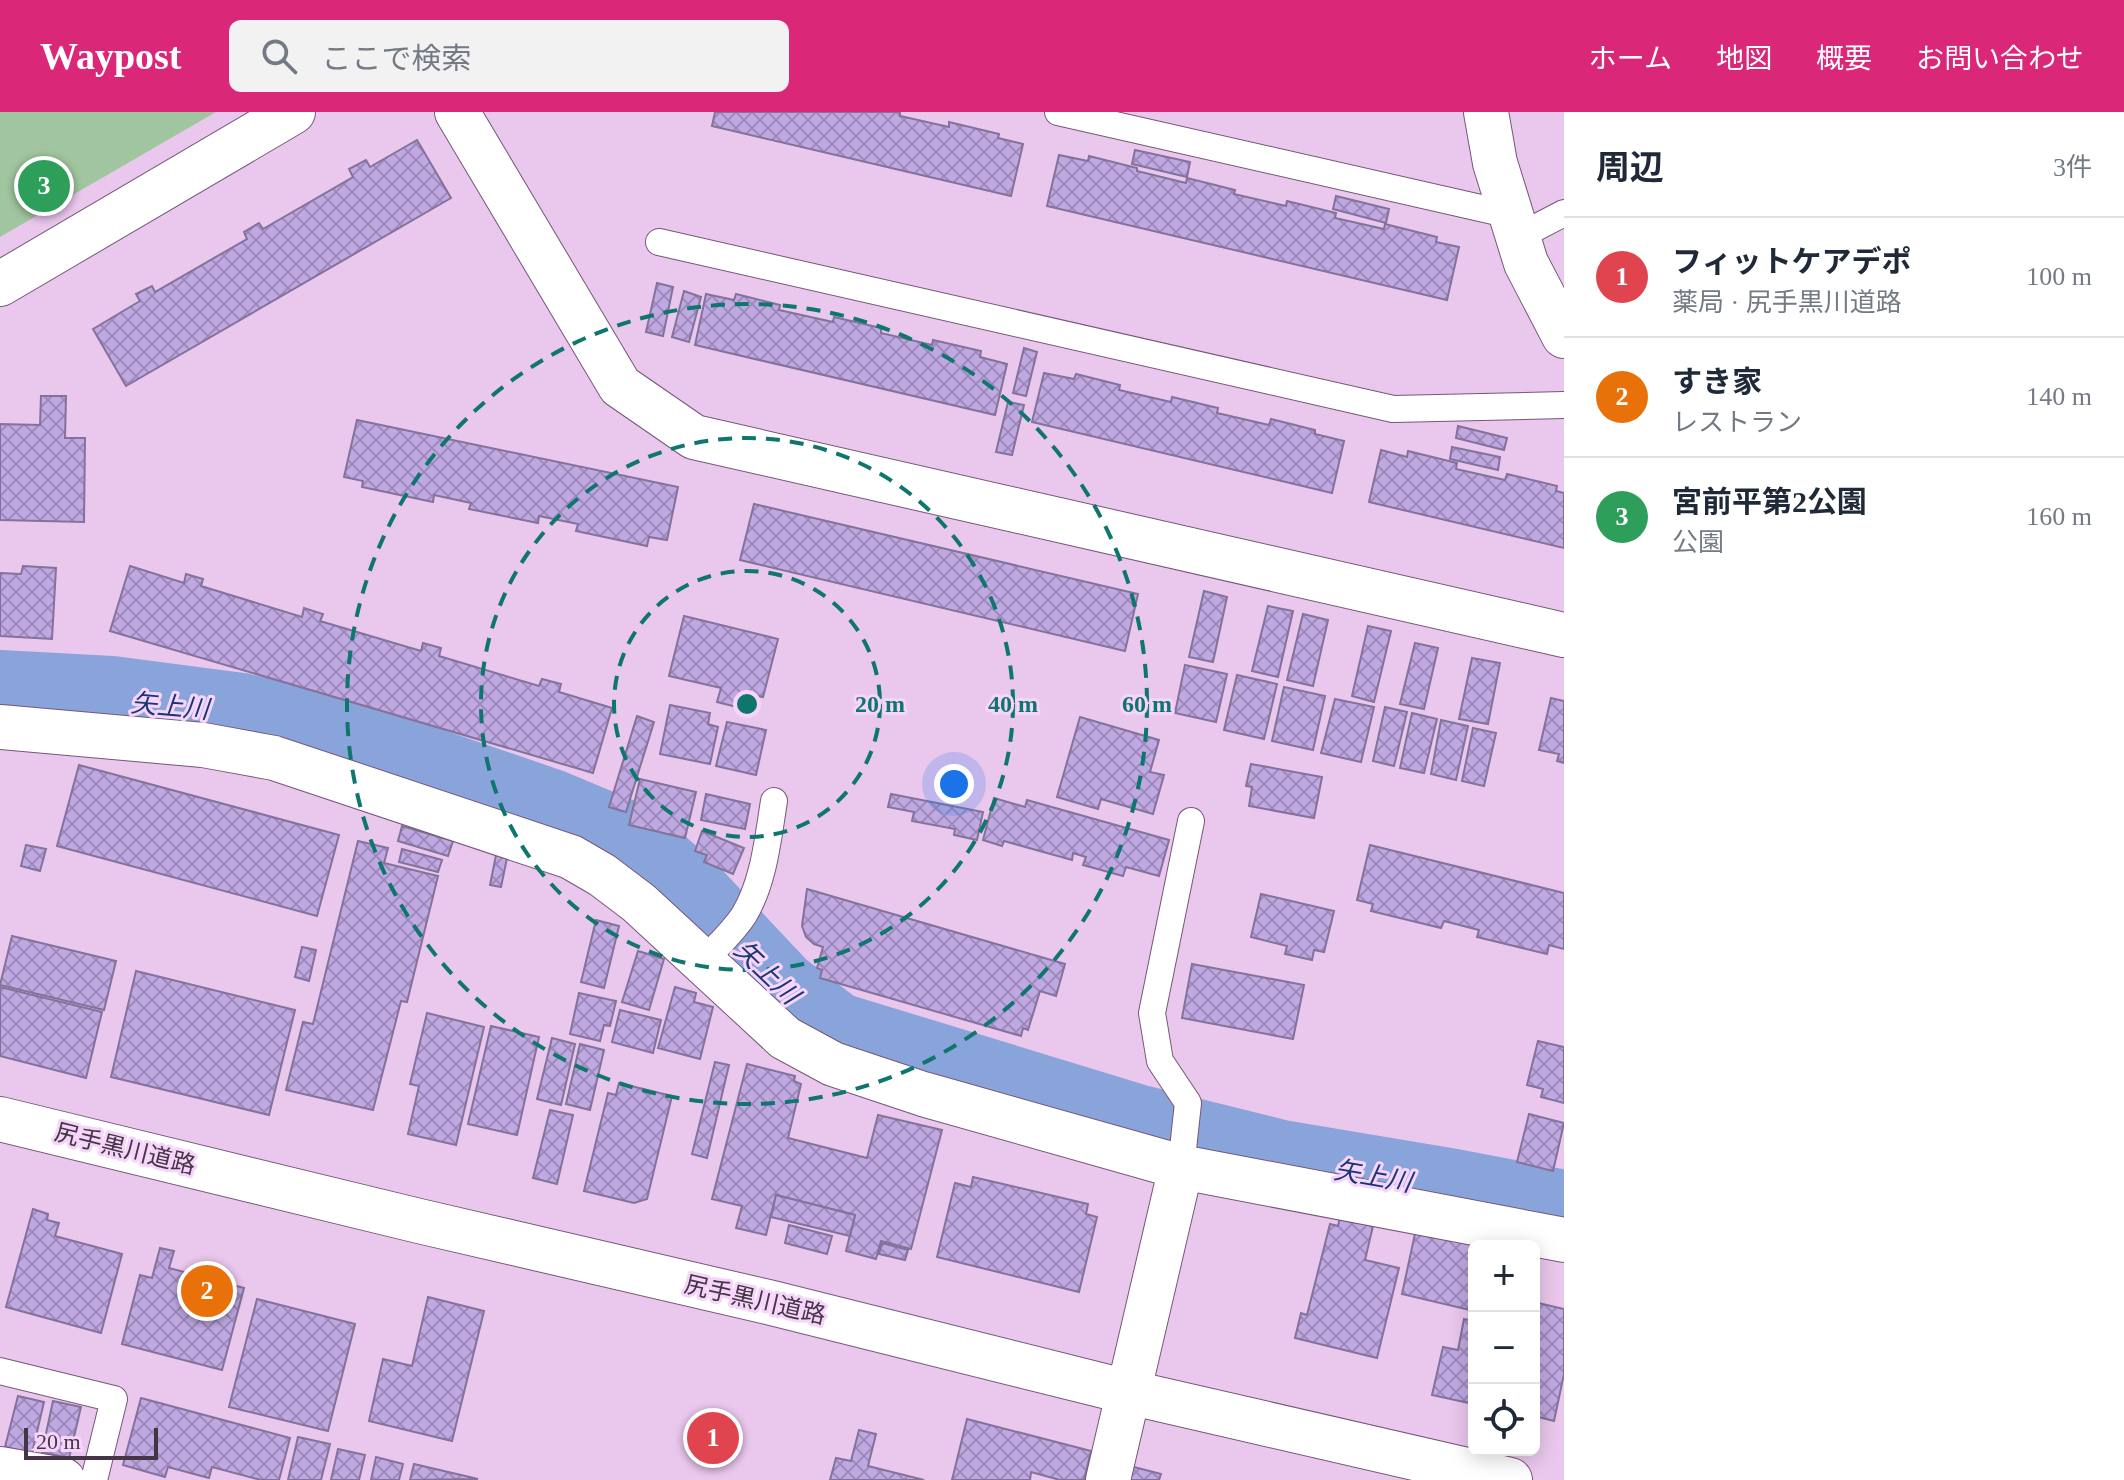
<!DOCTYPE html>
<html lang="ja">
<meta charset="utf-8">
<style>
:root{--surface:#fff;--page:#f2f2f3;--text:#1f2937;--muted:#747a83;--line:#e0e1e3;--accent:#db2777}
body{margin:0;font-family:"Times New Roman","Noto Sans JP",serif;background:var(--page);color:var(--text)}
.controls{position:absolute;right:24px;bottom:24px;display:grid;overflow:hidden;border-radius:12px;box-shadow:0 4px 20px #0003}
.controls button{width:72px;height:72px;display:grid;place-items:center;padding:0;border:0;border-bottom:2px solid var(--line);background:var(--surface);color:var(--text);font:40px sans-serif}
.scale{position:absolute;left:24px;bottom:20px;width:134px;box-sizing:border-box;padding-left:8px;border:4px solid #443645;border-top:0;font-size:22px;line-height:28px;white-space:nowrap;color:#443645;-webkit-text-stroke:6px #f7d4fa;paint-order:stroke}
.you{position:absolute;left:954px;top:672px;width:28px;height:28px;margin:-20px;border:6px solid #fff;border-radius:50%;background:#1a73e8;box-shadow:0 0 0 12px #1a73e833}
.badge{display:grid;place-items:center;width:52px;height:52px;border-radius:50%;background:var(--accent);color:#fff;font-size:26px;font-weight:700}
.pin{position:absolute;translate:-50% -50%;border:4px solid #fff;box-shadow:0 2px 8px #0006}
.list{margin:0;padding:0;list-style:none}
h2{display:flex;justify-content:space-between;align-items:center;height:104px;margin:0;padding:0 32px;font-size:34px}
h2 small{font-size:26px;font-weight:400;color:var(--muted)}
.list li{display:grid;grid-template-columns:52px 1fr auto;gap:24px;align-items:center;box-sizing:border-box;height:120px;padding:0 32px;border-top:2px solid var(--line)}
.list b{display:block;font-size:30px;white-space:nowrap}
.list p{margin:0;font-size:26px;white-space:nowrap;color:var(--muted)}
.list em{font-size:26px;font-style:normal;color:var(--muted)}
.icon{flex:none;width:44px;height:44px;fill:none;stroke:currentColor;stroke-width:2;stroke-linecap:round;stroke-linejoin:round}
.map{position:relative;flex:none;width:1564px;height:1368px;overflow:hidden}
header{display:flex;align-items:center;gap:48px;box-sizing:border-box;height:112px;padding:0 40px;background:var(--accent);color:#fff}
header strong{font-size:38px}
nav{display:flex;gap:44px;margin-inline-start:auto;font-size:28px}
.search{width:560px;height:72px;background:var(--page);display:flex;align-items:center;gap:20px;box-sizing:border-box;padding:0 28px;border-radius:12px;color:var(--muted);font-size:30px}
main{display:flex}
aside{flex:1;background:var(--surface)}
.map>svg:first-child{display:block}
</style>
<header>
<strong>Waypost</strong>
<div class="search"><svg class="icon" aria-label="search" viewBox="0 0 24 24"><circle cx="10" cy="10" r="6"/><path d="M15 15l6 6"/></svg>ここで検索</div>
<nav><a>ホーム</a><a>地図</a><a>概要</a><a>お問い合わせ</a></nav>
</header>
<main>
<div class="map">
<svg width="1564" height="1368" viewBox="0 0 1564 1368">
<defs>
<pattern id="building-cross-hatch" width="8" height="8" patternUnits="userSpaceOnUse" patternTransform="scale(2)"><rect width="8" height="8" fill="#c0a9e3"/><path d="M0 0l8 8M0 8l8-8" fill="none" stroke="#9e8aba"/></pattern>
</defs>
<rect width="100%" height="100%" fill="#eac7ed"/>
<polygon fill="#a1c69f" points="0,0 216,0 0,125"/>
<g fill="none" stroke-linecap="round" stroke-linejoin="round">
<polyline stroke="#88a4da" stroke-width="80" points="0,578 111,584 241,601 332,622 548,696 632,731 687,779 779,877 835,920 1136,1012 1281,1048 1454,1077 1564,1098"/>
</g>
<g fill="url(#building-cross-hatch)" stroke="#83729a" stroke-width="2">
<polygon points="715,0 900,0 900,4 949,15 949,10 999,22 998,26 1023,32 1011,84 712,14"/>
<polygon points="417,28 451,86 126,274 93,217 140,189 136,182 152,174 155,180 247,127 244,120 259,111 263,117 353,65 349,57 366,48 370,55"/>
<polygon points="1135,38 1190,50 1187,65 1132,52"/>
<polygon points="1059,43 1088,49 1089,44 1137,56 1137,59 1186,71 1187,66 1235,78 1234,82 1286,94 1287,89 1336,101 1335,106 1384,117 1385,112 1437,125 1436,130 1459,135 1447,188 1047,94"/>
<polygon points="1336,84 1389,97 1386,111 1333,97"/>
<polygon points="657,171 673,175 663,224 646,220"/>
<polygon points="684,179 701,185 689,230 672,225"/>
<polygon points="706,182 734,188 736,182 780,193 779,198 833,210 834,205 881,216 881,221 932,233 933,228 981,239 980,245 1007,252 995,303 695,233"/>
<polygon points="1024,236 1037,240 1026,284 1013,281"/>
<polygon points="1044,261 1074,267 1076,262 1120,273 1119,278 1171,290 1172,285 1218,296 1217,301 1269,313 1271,307 1315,318 1315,322 1344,329 1332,381 1032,310"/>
<polygon points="41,284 66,284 65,326 85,326 84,410 0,408 0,312 40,313"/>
<polygon points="1008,290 1024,293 1012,343 996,340"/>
<polygon points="357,308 678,375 667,428 649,425 647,434 576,419 578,412 539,404 538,411 469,397 471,391 434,383 433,390 362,375 363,369 344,365"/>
<polygon points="1458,314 1507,326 1504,338 1456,326"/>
<polygon points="1452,335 1500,345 1498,358 1450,347"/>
<polygon points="1381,338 1407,345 1408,339 1457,351 1456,357 1505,368 1507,362 1557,374 1556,379 1564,381 1564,436 1369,390"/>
<polygon points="754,392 1138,482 1125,539 740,448"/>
<polygon points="23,454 56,456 52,527 0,524 0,461 21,462"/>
<polygon points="130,454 184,471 186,462 203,467 201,474 302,505 304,496 323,502 320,509 421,539 423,531 441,536 439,544 539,574 542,567 561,572 559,580 612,596 593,661 110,519"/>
<polygon points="1204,479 1227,485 1213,550 1189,545"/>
<polygon points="1268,494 1293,499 1278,565 1252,559"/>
<polygon points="1303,502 1328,508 1313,574 1287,568"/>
<polygon points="684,504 778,527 763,585 757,584 753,599 717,590 721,576 669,564"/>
<polygon points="1368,514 1391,519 1374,590 1352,584"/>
<polygon points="1415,531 1438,536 1424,597 1400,592"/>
<polygon points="1472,546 1500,551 1488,612 1459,607"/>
<polygon points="1185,553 1227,562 1216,610 1175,601"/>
<polygon points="1237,563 1277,572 1264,627 1224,618"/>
<polygon points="1284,575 1325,584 1313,638 1272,629"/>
<polygon points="1551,586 1564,589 1564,651 1557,649 1559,642 1539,638"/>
<polygon points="1335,587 1374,595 1361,650 1321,641"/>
<polygon points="670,593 710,601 708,612 718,615 710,652 660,642"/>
<polygon points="1385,595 1407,600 1394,654 1373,649"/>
<polygon points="1412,601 1437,607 1424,661 1400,656"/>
<polygon points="637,604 654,610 626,700 609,695"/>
<polygon points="1080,605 1159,628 1150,660 1164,663 1153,702 1101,687 1098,697 1057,685"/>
<polygon points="1441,608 1468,614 1456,668 1431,662"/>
<polygon points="727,610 766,618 756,663 716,654"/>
<polygon points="1473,616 1496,621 1484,674 1462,669"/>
<polygon points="1251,652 1322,665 1314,706 1249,694 1252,675 1246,674"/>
<polygon points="79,653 339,723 317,804 57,734"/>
<polygon points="640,667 696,680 685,726 629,713"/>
<polygon points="706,682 750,692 745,717 701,708"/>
<polygon points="891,682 983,700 977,728 954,723 955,717 912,709 914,700 888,695"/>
<polygon points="994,686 1025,695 1027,688 1169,728 1159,764 1126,755 1123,764 1083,753 1086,745 1073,741 1072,748 1004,729 1002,734 983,728"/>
<polygon points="402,714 453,729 448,744 398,729"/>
<polygon points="702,719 744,736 733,762 704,750 707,743 695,739"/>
<polygon points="358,729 388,736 384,751 438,764 407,890 401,889 373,998 286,978 303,910 313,912"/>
<polygon points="26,733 46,737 40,759 21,754"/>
<polygon points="1370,733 1564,781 1564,837 1549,833 1547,842 1477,825 1479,818 1444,809 1441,816 1371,799 1373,792 1357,788"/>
<polygon points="402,737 442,748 438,760 399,750"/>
<polygon points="496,743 507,746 501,775 490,773"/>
<polygon points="807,777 1065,852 1056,884 1040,879 1028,918 1023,916 1021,924 820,866 822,858 817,856 823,835 814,832 806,825 802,814"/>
<polygon points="1261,782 1334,799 1324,840 1314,838 1312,848 1285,842 1287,834 1251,825"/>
<polygon points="596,808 619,814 604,876 581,870"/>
<polygon points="12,824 116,849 104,898 0,873"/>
<polygon points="302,835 316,838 309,869 295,865"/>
<polygon points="638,839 664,847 649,898 622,890"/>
<polygon points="1192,852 1304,873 1293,927 1182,906"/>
<polygon points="136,859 295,898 269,1003 111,965"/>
<polygon points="0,875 102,900 86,966 0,944"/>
<polygon points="675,875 696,881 694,890 713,895 700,947 658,936"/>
<polygon points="579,881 616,889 610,914 604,913 600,929 570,922"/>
<polygon points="620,898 661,908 653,941 612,930"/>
<polygon points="427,901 484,915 456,1033 408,1022 419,974 410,972"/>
<polygon points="491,914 539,925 517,1023 468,1012"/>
<polygon points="552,926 575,932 561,993 537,987"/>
<polygon points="1538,929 1564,935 1564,991 1541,985 1543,977 1527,973"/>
<polygon points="580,932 604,938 590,998 566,992"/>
<polygon points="715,950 729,953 707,1046 692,1042"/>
<polygon points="747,952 795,964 794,969 801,972 788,1026 867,1046 878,1003 942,1018 911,1137 881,1129 876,1147 846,1139 855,1103 776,1083 766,1123 736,1116 742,1094 712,1087"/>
<polygon points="619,971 672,984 647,1087 634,1091 584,1079 608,981 616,983"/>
<polygon points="550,998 573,1003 557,1072 533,1066"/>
<polygon points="1529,1002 1564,1011 1553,1059 1517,1050"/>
<polygon points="973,1065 1088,1092 1086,1102 1097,1105 1079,1180 937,1145 955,1071 971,1075"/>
<polygon points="776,1083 855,1103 850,1124 771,1105"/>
<polygon points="33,1097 48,1102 47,1108 59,1111 55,1124 122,1142 101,1221 6,1195"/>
<polygon points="1340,1106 1373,1114 1365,1148 1399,1156 1377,1246 1295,1226 1301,1201 1307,1203 1330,1112 1338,1114"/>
<polygon points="789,1113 832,1124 827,1142 785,1131"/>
<polygon points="1416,1117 1491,1134 1474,1134 1474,1199 1402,1182"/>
<polygon points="882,1131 908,1138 905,1148 879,1142"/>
<polygon points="160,1136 174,1139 169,1156 244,1176 222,1258 122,1232 140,1163 152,1166"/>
<polygon points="428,1185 484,1199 452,1329 369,1309 383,1247 412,1254"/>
<polygon points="257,1187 355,1212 328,1319 229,1295"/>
<polygon points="1534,1190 1564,1197 1564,1262 1554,1309 1534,1304"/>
<polygon points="1464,1207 1474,1209 1474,1267 1469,1291 1432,1283 1443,1235 1458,1238"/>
<polygon points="18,1284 44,1290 32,1341 5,1335"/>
<polygon points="141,1286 290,1326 279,1368 261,1368 212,1355 209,1366 168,1355 165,1365 123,1353"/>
<polygon points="53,1289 81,1295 69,1346 42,1340"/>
<polygon points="967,1307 1091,1339 1084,1368 1060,1368 1031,1360 1030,1368 952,1368"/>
<polygon points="859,1318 876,1322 868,1354 924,1368 830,1368 836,1346 851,1349"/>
<polygon points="298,1325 330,1332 321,1368 288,1368"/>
<polygon points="338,1337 365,1343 359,1368 331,1368"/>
<polygon points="376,1345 403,1352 399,1368 371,1368"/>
<polygon points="414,1352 478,1367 410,1368"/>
<polygon points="1130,1354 1161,1362 1159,1368 1127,1368"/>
</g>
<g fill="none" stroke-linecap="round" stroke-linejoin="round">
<g stroke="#765779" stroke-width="28">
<g id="service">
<polyline points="1058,0 1511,103"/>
<polyline points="1518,125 1564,101"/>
<polyline points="659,130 1393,297 1564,293"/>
<path d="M 703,850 C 716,835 733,820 744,803 C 764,770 768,726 774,689"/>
<polyline points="1181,1055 1188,991 1160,949 1152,901 1191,709"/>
<polyline points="0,1259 114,1287 94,1368"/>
</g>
</g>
<g stroke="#765779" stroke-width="46">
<g id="minor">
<polyline points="457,0 620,274 694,325 1564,523"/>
<polyline points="1486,0 1495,51 1526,151 1564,224"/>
<polyline points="0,615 203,633 274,646 571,745 602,763 639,791 785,926 833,952 923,982 1181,1055 1564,1128"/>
<polyline points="0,1357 63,1368"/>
<polyline points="1108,1368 1181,1055"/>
</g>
</g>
<g stroke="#765779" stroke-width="46">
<polyline id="tertiary" points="0,172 293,0"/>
</g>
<g stroke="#765779" stroke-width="46">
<polyline id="primary" points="0,1007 419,1109 772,1191 1128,1280 1510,1368"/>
</g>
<use href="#service" stroke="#fff" stroke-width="26"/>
<use href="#minor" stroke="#fff" stroke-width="44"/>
<use href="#tertiary" stroke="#fff" stroke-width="44"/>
<use href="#primary" stroke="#fff" stroke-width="44"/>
</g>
<g fill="none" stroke="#0f766e" stroke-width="4" stroke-dasharray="14 10">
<circle cx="747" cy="592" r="133"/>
<circle cx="747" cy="592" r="266"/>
<circle cx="747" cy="592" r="400"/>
</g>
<g text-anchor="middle" stroke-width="6" stroke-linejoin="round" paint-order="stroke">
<g font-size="24" fill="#443645" stroke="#f7d4fa">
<text transform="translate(125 1037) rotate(14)" y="8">尻手黒川道路</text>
<text transform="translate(755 1188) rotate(13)" y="8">尻手黒川道路</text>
</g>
<g font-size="26" font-style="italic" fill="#193676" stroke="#f7d4fa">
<text transform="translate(170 594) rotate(5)" y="9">矢上川</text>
<text transform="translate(767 860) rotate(44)" y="9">矢上川</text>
<text transform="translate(1373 1064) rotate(10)" y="9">矢上川</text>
</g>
</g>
<circle cx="747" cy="592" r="12" fill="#0f766e" stroke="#f7d4fa" stroke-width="4"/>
<g font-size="24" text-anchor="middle" font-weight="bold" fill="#0f766e" stroke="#f7d4fa" stroke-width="6" stroke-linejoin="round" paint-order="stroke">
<text x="880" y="600">20 m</text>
<text x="1013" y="600">40 m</text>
<text x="1147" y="600">60 m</text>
</g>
</svg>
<div class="controls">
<button>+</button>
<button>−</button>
<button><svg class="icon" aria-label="locate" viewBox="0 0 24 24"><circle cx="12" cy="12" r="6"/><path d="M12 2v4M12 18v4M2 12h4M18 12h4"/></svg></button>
</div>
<div class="scale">20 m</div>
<div class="you"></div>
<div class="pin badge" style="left:713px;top:1326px;background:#e0444e">1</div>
<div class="pin badge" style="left:207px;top:1179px;background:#e8710a">2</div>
<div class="pin badge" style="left:44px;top:74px;background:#2e9e5b">3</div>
</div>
<aside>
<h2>周辺<small>3件</small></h2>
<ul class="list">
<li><span class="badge" style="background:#e0444e">1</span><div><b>フィットケアデポ</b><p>薬局 · 尻手黒川道路</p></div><em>100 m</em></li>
<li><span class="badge" style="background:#e8710a">2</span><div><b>すき家</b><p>レストラン</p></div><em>140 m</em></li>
<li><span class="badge" style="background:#2e9e5b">3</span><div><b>宮前平第2公園</b><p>公園</p></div><em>160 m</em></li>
</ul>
</aside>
</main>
